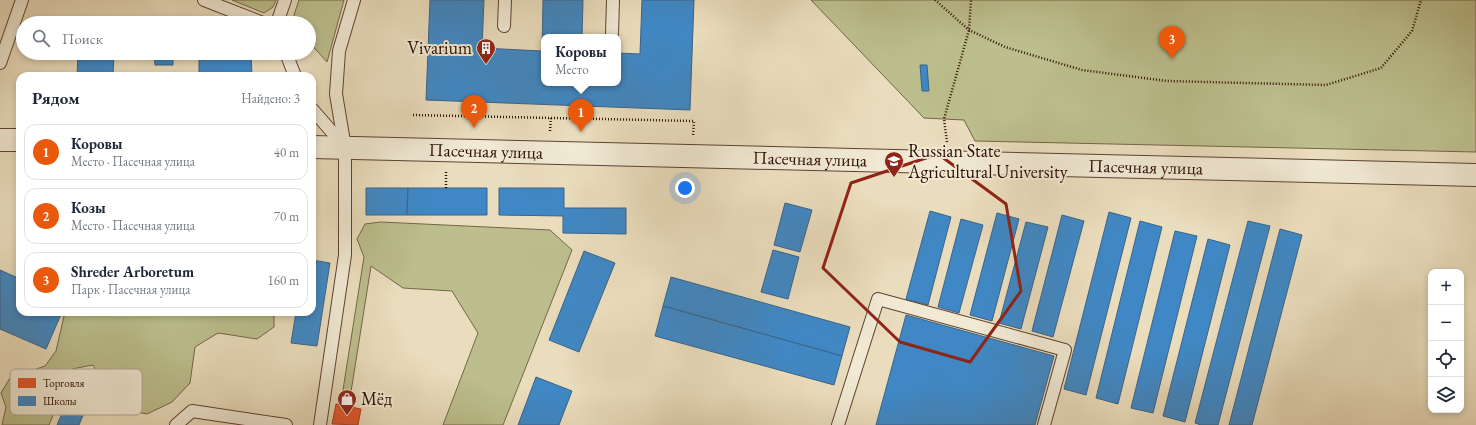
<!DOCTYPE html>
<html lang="ru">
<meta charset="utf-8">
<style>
:root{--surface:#fff;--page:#f2f2f3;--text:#1f2937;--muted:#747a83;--line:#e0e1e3;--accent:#ea580c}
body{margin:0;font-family:"EB Garamond",serif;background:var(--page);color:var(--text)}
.controls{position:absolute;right:12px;bottom:12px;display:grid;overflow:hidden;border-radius:8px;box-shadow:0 2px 6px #0003}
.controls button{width:36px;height:36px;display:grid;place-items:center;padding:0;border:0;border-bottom:1px solid var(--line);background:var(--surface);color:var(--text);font:20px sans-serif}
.you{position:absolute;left:685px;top:188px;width:14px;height:14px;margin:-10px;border:3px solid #fff;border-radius:50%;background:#1a73e8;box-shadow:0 0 0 6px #1a73e833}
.badge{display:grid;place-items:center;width:26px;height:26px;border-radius:50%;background:var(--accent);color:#fff;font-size:13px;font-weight:700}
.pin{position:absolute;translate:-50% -33px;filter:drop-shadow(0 1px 2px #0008)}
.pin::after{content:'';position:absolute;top:21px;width:14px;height:12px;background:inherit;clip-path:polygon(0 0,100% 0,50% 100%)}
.popup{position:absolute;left:541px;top:34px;width:80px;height:52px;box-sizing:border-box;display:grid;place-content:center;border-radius:8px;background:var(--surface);filter:drop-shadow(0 1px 3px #0005);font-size:13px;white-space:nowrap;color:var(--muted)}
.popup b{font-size:15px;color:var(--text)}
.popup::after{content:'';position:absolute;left:50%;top:100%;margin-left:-8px;border:8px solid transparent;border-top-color:var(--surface)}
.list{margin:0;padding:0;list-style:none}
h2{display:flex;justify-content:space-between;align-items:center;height:52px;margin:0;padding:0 16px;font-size:17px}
h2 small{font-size:13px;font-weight:400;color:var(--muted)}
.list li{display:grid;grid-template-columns:26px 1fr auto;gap:12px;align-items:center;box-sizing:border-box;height:56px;margin:0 8px 8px;padding:0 8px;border:1px solid var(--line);border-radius:12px}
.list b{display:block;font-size:15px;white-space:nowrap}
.list p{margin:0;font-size:13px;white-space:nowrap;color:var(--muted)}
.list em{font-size:13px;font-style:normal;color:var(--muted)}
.icon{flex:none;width:22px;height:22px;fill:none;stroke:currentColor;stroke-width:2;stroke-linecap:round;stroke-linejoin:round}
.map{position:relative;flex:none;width:1476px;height:425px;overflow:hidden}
.search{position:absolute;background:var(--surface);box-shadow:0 2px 6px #0003;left:16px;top:16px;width:300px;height:44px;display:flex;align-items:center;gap:10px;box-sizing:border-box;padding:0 14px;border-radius:22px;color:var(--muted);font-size:15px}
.panel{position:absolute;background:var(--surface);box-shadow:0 2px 6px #0003;left:16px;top:72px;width:300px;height:244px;border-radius:12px}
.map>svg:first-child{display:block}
</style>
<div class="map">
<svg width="1476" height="425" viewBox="0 0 1476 425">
<rect width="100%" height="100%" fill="#eaddbd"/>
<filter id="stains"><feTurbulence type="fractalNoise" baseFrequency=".005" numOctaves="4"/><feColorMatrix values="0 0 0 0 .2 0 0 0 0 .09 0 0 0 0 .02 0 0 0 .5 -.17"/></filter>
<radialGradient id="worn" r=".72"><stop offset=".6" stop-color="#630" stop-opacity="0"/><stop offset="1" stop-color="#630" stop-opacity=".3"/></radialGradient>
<g fill="#bcbf8d" stroke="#746648">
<polygon points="232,0 276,0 273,7 264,13"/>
<polygon points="299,0 344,0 327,62 309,42 309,23 296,23 294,15"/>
<polygon points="811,0 1476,0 1476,152 975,141 964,120 924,118"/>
<polygon points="381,222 550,230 572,250 503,425 443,425 478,333 452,291 403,288 371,266 350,398 344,399 342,396 364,257 357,239 365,224"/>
<polygon points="65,312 274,312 274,327 257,339 218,333 195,347 190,383 172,402 147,414 116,408 93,365 72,369 49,425 2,425 6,407 1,393 10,378 45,366 56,351"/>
</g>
<polygon fill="#e4572e" stroke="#ad4121" points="336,404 361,409 358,425 332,424"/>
<g fill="#3f88c5" stroke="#3a638a">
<polygon points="430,0 484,0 482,48 542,51 543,0 583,0 582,37 544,37 544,83 618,83 618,53 640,54 642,0 694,0 690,110 426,100"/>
<polygon points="78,53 114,53 113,76 77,76"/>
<polygon points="154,53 173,53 173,65 155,65"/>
<polygon points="199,53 251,53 252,76 199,76"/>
<polygon points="920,65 927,65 929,91 922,91"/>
<polygon points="366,188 408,188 407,215 366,215"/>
<polygon points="408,188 487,188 487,215 407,215"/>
<polygon points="499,188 564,188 564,208 626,208 626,234 563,233 563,216 499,215"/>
<polygon points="785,203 812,210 800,252 774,245"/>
<polygon points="930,211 951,217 928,305 906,299"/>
<polygon points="1109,212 1131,218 1086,395 1064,389"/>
<polygon points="997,213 1019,219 992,321 970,315"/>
<polygon points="1062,215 1084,221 1053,337 1032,331"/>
<polygon points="961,219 983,225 959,313 938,307"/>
<polygon points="1140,221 1162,227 1118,404 1096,398"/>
<polygon points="1248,221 1270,226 1218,425 1201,425 1195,423"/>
<polygon points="1026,222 1048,227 1021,329 999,323"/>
<polygon points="1280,229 1302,235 1252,425 1229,425"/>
<polygon points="1175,231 1197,236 1153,413 1131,408"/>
<polygon points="1208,239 1230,245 1185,422 1163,416"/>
<polygon points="773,250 799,257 788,299 761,292"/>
<polygon points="584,251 615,263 579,352 549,340"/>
<polygon points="312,260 330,263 317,346 291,343 296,312 312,312"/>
<polygon points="0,270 20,279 20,312 62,312 46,349 0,329"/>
<polygon points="671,277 850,327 842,356 663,306"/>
<polygon points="663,306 842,356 834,385 655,336"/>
<polygon points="906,315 1054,356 1035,425 876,425"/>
<polygon points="536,377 572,391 559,425 518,425"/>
<polygon points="76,381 94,389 79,425 57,425"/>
</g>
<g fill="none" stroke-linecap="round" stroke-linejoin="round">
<g stroke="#5c4231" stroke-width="14">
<g id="lane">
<polyline points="204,0 263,23"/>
<polyline points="277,23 285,0"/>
<polyline points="504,26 505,0"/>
<polyline points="612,34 613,0"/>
<polyline points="286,53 295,76"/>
<polyline points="0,63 22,0"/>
<polyline points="312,109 345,147"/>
<polyline points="176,425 192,411 286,425"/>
<polyline points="320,425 345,255 345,148 336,94 339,51 354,0"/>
<polyline points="838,425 878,299 1065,350 1044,425"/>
</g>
</g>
<g stroke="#5c4231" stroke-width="24">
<g id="street">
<polyline points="0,140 20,140"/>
<path id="s1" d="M 312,147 L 1476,175"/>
</g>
</g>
<g stroke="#2d0e02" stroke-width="2.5" stroke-dasharray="1 2" stroke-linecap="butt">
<polyline points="935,0 969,30 1005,47 1082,70 1167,81 1326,85 1381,68 1412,31 1421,0"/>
<polyline points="413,115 694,121 693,136"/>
<polyline points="550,131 551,118"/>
<polyline points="947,142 944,119 969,30 971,0"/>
<polyline points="446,188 446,171"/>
</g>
<use href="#lane" stroke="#f1e9d4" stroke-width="12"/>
<use href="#street" stroke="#f1e9d4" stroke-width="22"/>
</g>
<path fill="none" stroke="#8f2418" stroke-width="3" stroke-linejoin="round" d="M 938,154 L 1006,204 L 1021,291 L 970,362 L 900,342 L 823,268 L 851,183 Z"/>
<defs>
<g id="building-pin" transform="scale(1)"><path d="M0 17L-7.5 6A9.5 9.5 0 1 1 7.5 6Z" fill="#8f2418" stroke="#f1e9d4"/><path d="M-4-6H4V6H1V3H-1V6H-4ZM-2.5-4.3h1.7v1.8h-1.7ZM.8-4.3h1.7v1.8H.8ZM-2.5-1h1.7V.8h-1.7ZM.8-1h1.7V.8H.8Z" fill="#fff"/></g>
<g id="university-pin" transform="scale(1)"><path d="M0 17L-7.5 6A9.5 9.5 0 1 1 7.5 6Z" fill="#8f2418" stroke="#f1e9d4"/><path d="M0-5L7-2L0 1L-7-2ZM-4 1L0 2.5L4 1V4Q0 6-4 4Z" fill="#fff"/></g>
<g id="shop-pin" transform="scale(1)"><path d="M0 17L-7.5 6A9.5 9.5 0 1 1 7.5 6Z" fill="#8f2418" stroke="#f1e9d4"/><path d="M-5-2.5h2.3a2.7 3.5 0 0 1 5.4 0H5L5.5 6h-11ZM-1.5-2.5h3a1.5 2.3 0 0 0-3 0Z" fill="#fff"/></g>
</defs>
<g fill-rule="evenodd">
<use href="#building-pin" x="486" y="48"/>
<use href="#university-pin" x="894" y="161"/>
<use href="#shop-pin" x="347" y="399"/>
</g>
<g text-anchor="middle" stroke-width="4" stroke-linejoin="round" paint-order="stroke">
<g font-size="18" fill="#2d0e02" stroke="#f1e9d4" text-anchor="start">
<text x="472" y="54" text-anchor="end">Vivarium</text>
<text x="908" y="157">Russian State<tspan x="908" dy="21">Agricultural University</tspan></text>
<text x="361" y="405">Мёд</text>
</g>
<g font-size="18" fill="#2d0e02" stroke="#f1e9d4">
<text dy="6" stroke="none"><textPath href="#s1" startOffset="174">Пасечная улица</textPath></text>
<text dy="6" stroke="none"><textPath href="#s1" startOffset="498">Пасечная улица</textPath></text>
<text dy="6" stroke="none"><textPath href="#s1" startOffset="834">Пасечная улица</textPath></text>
</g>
</g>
<rect x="10" y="369" width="132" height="46" rx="6" fill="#f1e9d4" stroke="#b6a795" stroke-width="1"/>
<rect x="18" y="378" width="18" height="10" fill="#e4572e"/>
<rect x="18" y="396" width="18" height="10" fill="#3f88c5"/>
<g font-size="11" fill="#2d0e02">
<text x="43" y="387">Торговля</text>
<text x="43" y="405">Школы</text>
</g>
<rect width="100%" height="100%" filter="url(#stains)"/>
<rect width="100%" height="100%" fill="url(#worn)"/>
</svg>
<div class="controls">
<button>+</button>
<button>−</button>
<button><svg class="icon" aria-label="locate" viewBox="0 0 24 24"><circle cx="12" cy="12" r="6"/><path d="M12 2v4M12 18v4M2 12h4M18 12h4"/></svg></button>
<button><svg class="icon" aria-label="layers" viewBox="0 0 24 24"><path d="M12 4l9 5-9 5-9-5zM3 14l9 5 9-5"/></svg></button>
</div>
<div class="you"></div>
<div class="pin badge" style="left:581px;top:132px">1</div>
<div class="popup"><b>Коровы</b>Место</div>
<div class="pin badge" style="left:474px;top:128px">2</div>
<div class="pin badge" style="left:1172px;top:59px">3</div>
<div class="search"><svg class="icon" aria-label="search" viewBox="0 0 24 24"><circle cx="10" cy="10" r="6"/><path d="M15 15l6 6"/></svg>Поиск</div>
<section class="panel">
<h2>Рядом<small>Найдено: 3</small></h2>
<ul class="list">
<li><span class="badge">1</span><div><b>Коровы</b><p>Место · Пасечная улица</p></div><em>40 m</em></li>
<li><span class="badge">2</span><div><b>Козы</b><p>Место · Пасечная улица</p></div><em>70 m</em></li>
<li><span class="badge">3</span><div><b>Shreder Arboretum</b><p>Парк · Пасечная улица</p></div><em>160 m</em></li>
</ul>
</section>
</div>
